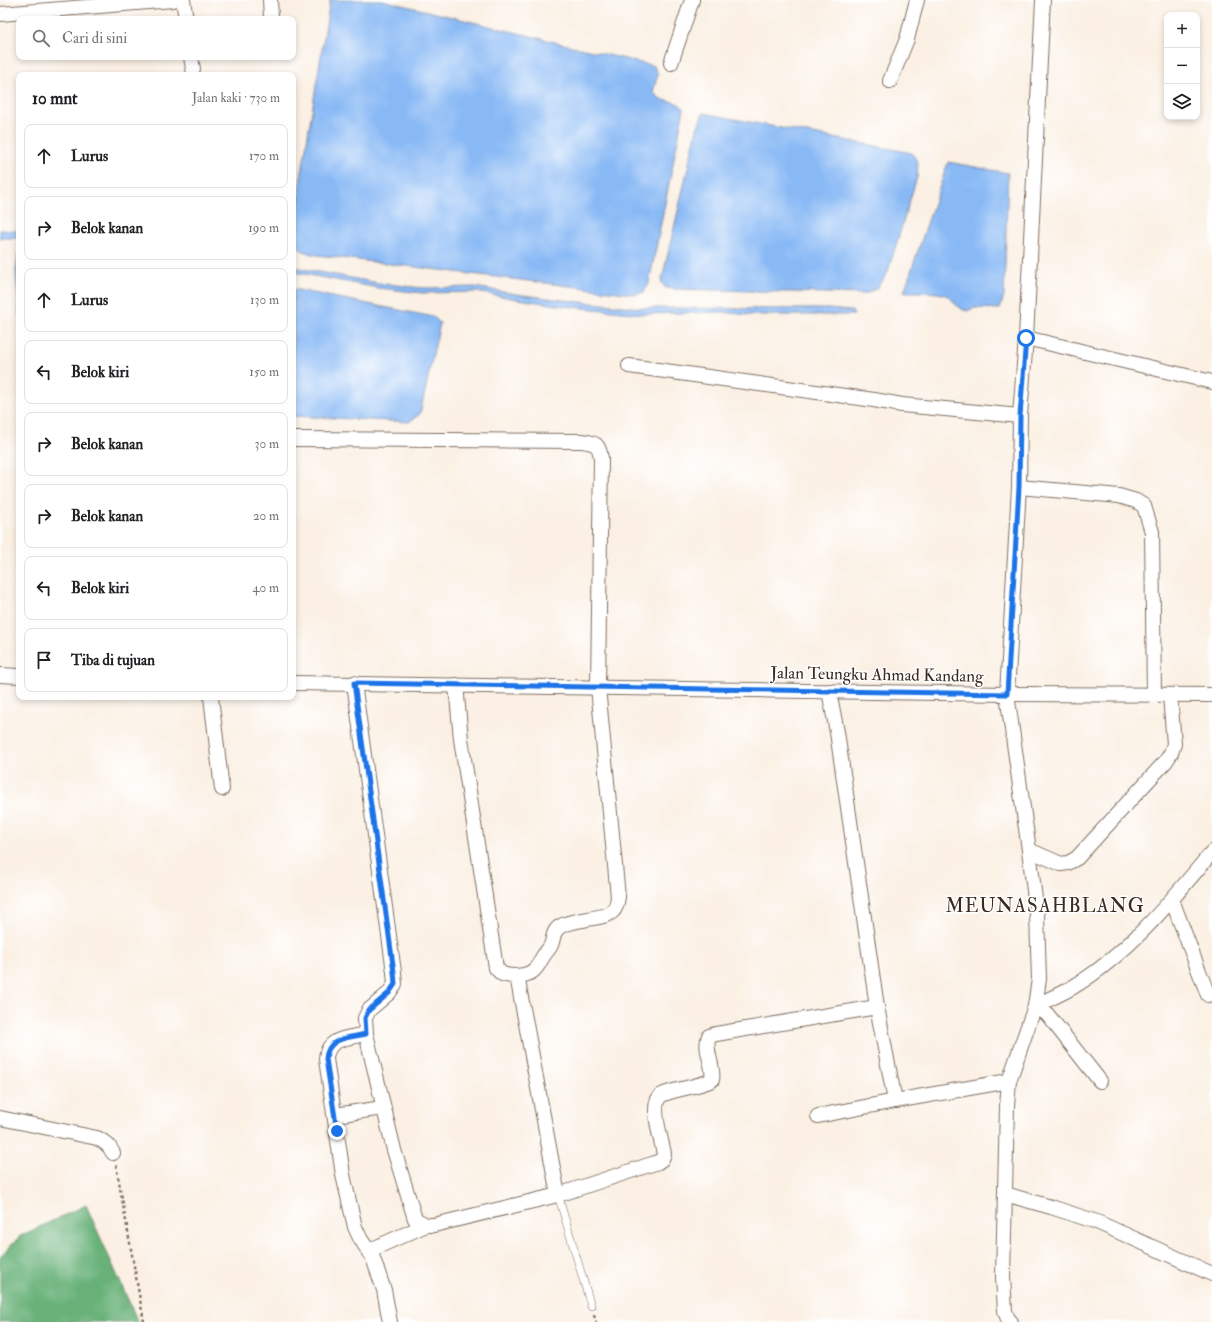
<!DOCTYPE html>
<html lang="id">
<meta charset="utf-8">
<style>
:root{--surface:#fff;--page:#f2f2f2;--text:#202124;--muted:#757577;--line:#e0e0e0}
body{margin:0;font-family:"IM FELL Double Pica",serif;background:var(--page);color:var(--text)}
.controls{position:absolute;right:12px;top:12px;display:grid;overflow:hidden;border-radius:8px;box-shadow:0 2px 6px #0003}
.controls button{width:36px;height:36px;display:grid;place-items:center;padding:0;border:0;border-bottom:1px solid var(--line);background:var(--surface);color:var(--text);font:20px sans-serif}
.stop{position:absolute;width:12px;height:12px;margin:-9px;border:3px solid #1a73e8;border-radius:50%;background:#fff}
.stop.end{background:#1a73e8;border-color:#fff;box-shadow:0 1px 4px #0008}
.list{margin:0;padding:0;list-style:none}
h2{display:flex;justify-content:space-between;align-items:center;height:52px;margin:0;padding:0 16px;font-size:17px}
h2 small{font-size:13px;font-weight:400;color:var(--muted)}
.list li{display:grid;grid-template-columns:26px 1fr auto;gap:12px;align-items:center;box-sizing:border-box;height:64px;margin:0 8px 8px;padding:0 8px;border:1px solid var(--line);border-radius:8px}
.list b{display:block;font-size:15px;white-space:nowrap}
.list em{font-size:13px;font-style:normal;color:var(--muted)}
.icon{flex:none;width:22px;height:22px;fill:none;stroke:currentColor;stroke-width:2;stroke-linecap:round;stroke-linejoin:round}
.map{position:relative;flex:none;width:1212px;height:1322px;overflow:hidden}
.search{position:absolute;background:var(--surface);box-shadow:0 2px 6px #0003;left:16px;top:16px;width:280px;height:44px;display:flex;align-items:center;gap:10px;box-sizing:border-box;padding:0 14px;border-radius:8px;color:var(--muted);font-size:15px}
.panel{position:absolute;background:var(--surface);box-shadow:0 2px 6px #0003;left:16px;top:72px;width:280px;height:628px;border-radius:8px}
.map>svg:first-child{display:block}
</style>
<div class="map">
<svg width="1212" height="1322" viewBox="0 0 1212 1322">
<rect width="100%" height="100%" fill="#fff"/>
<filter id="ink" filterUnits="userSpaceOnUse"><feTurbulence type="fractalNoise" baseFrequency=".025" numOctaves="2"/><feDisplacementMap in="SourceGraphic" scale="8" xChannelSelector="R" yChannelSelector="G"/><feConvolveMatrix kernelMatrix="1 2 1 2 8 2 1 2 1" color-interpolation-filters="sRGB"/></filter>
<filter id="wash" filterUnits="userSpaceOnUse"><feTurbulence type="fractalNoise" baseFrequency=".012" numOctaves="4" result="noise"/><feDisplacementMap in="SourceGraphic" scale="16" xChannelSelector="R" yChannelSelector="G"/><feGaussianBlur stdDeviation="0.9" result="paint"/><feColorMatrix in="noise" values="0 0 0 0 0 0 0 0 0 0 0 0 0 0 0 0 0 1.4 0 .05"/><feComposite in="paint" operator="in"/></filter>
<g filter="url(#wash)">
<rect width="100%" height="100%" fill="#fbf0e3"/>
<polygon fill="#68b178" stroke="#526e4b" points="86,1205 138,1322 0,1322 0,1257 20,1236"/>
<g fill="#89b9f5" stroke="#62728a">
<path d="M 330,0 L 382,0 L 654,66 L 658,74 L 653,92 C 664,106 675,97 684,109 L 649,283 L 644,292 L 634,294 L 317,255 C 306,253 301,251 294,243 L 300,184 Z"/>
<polygon points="703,113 912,153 918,163 917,177 887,274 877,288 866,294 676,289 666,288 661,282 663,275 697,129"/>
<path d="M 948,162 L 1008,173 L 1004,296 L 1000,309 L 974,308 L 967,311 C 955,308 956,302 948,296 C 939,291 915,292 904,292 Z"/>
<polygon points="0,230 19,231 19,238 0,238"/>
<polygon points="19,253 19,317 16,271 18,254"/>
<polygon points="293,267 378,283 422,288 475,287 516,294 563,300 641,308 829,309 852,311 854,315 749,315 721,312 641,314 564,306 517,299 476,292 422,293 378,288 293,272"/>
<polygon points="293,289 434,317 440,323 420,414 409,422 293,416"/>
</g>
</g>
<g filter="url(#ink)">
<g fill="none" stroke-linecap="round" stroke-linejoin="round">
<g stroke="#7e6f63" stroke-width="8">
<polyline id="lane" points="558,1195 591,1306"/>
</g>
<g stroke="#7e6f63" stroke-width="16">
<g id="street">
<polyline points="183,0 186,19"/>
<polyline points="270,0 271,17"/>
<polyline points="0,14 173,0"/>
<polyline points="191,57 193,69"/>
<polyline points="671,63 692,0"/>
<polyline points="890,81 907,39 917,0"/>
<polyline points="1026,338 1212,382"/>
<polyline points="629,366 874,400 902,405 1020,416"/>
<path d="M 293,439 L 582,441 C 596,443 599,444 601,458 L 598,687 L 618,897 C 617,902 617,907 613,911 C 605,920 570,918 558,928 C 552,933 554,939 551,945 C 550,948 546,952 544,955 C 541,959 538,967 534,970 C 527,977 510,977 502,974 L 496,968 L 461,739 L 456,685"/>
<polyline points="1019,487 1119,496 1136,501 1144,506 1152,532 1154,695"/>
<polyline points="0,675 19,676"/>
<polyline points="293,683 1007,694 1212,695"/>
<path d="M 354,683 L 394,972 L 395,984 L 389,993 L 369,1010 L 365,1018 L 366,1034 L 394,1150 L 415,1219 L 426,1225 L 434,1225 L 558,1195 L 658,1162 L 662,1159 L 664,1154 C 662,1140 647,1100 664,1094 C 680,1088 697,1087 712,1080 C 715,1065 703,1050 709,1036 L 716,1034 L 877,1007"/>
<polyline points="829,691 837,732 877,1007 895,1101 1009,1081"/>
<polyline points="211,697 222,789"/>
<polyline points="1029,850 1061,864 1068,863 1077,858 1166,761 1171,753 1174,744 1170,695"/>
<polyline points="1172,900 1208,995"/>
<polyline points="517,976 558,1195"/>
<path d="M 366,1034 C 349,1038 327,1037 326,1059 L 343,1175 L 355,1227 L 360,1238 L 373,1258 L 384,1290 L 390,1322"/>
<path d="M 1100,1081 L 1047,1014 L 1035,1006 C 1047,1000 1061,994 1073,987 C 1129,953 1171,901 1212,852"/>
<polyline points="335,1115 383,1108"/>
<polyline points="818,1116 895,1101"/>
<path d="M 0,1118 L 97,1138 C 105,1142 109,1145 113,1153"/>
<polyline points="1005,1194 1051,1207 1097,1222 1212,1274"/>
<polyline points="368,1251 426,1225"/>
<polyline points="1011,1322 1008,1319 1005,1311 1003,1277 1007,1106 1009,1081 1035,1006 1039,979 1037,915 1029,850 1007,694 1019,487 1020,416 1026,338 1043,0"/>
</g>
</g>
<g stroke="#7e6f63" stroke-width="2.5" stroke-dasharray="3 3" stroke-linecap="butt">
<polyline points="116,1165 144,1322"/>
<polyline points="594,1315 596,1322"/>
</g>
<use href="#lane" stroke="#fff" stroke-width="7"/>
<use href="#street" stroke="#fff" stroke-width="14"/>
</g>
</g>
<g fill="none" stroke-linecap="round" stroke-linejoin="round" filter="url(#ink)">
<path stroke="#1a73e8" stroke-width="5" d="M 337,1131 L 326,1059 C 327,1037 349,1038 366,1034 L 365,1018 L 369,1010 L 389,993 L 395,984 L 394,972 L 354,683 L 1007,694 L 1019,487 L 1020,416 L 1026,338"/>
</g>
<g text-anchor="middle" stroke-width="3" stroke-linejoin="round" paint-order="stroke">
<g font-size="17" fill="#3b2a1e" stroke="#fff">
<text transform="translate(877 674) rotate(1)" y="6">Jalan Teungku Ahmad Kandang</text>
</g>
<g font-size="19" letter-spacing="1" fill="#3b2a1e" stroke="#fff">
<text x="1045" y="912">MEUNASAHBLANG</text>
</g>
</g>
</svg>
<div class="controls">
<button>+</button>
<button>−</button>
<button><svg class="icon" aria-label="layers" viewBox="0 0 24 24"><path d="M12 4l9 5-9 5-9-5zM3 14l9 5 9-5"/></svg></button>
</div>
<div class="stop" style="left:1026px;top:338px"></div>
<div class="stop end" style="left:337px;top:1131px"></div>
<div class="search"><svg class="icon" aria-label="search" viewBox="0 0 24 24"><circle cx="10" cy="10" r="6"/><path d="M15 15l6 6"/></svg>Cari di sini</div>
<section class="panel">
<h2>10 mnt<small>Jalan kaki · 730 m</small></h2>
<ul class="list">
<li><svg class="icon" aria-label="ahead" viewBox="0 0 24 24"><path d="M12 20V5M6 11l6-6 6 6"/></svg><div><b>Lurus</b></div><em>170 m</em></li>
<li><svg class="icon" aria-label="right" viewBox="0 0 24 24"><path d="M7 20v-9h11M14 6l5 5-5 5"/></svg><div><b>Belok kanan</b></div><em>190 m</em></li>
<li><svg class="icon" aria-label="ahead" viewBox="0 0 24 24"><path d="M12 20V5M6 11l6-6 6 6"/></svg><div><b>Lurus</b></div><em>130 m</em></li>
<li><svg class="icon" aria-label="left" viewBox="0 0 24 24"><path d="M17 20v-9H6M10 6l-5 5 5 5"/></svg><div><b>Belok kiri</b></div><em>150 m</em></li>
<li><svg class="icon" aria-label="right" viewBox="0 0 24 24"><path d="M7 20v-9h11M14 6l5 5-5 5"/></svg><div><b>Belok kanan</b></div><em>30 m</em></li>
<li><svg class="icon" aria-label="right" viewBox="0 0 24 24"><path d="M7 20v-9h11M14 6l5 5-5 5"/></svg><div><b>Belok kanan</b></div><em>20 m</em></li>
<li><svg class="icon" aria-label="left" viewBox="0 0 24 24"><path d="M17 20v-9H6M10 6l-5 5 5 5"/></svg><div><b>Belok kiri</b></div><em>40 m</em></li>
<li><svg class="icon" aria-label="arrive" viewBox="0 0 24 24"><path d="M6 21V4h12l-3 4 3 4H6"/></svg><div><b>Tiba di tujuan</b></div></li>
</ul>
</section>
</div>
